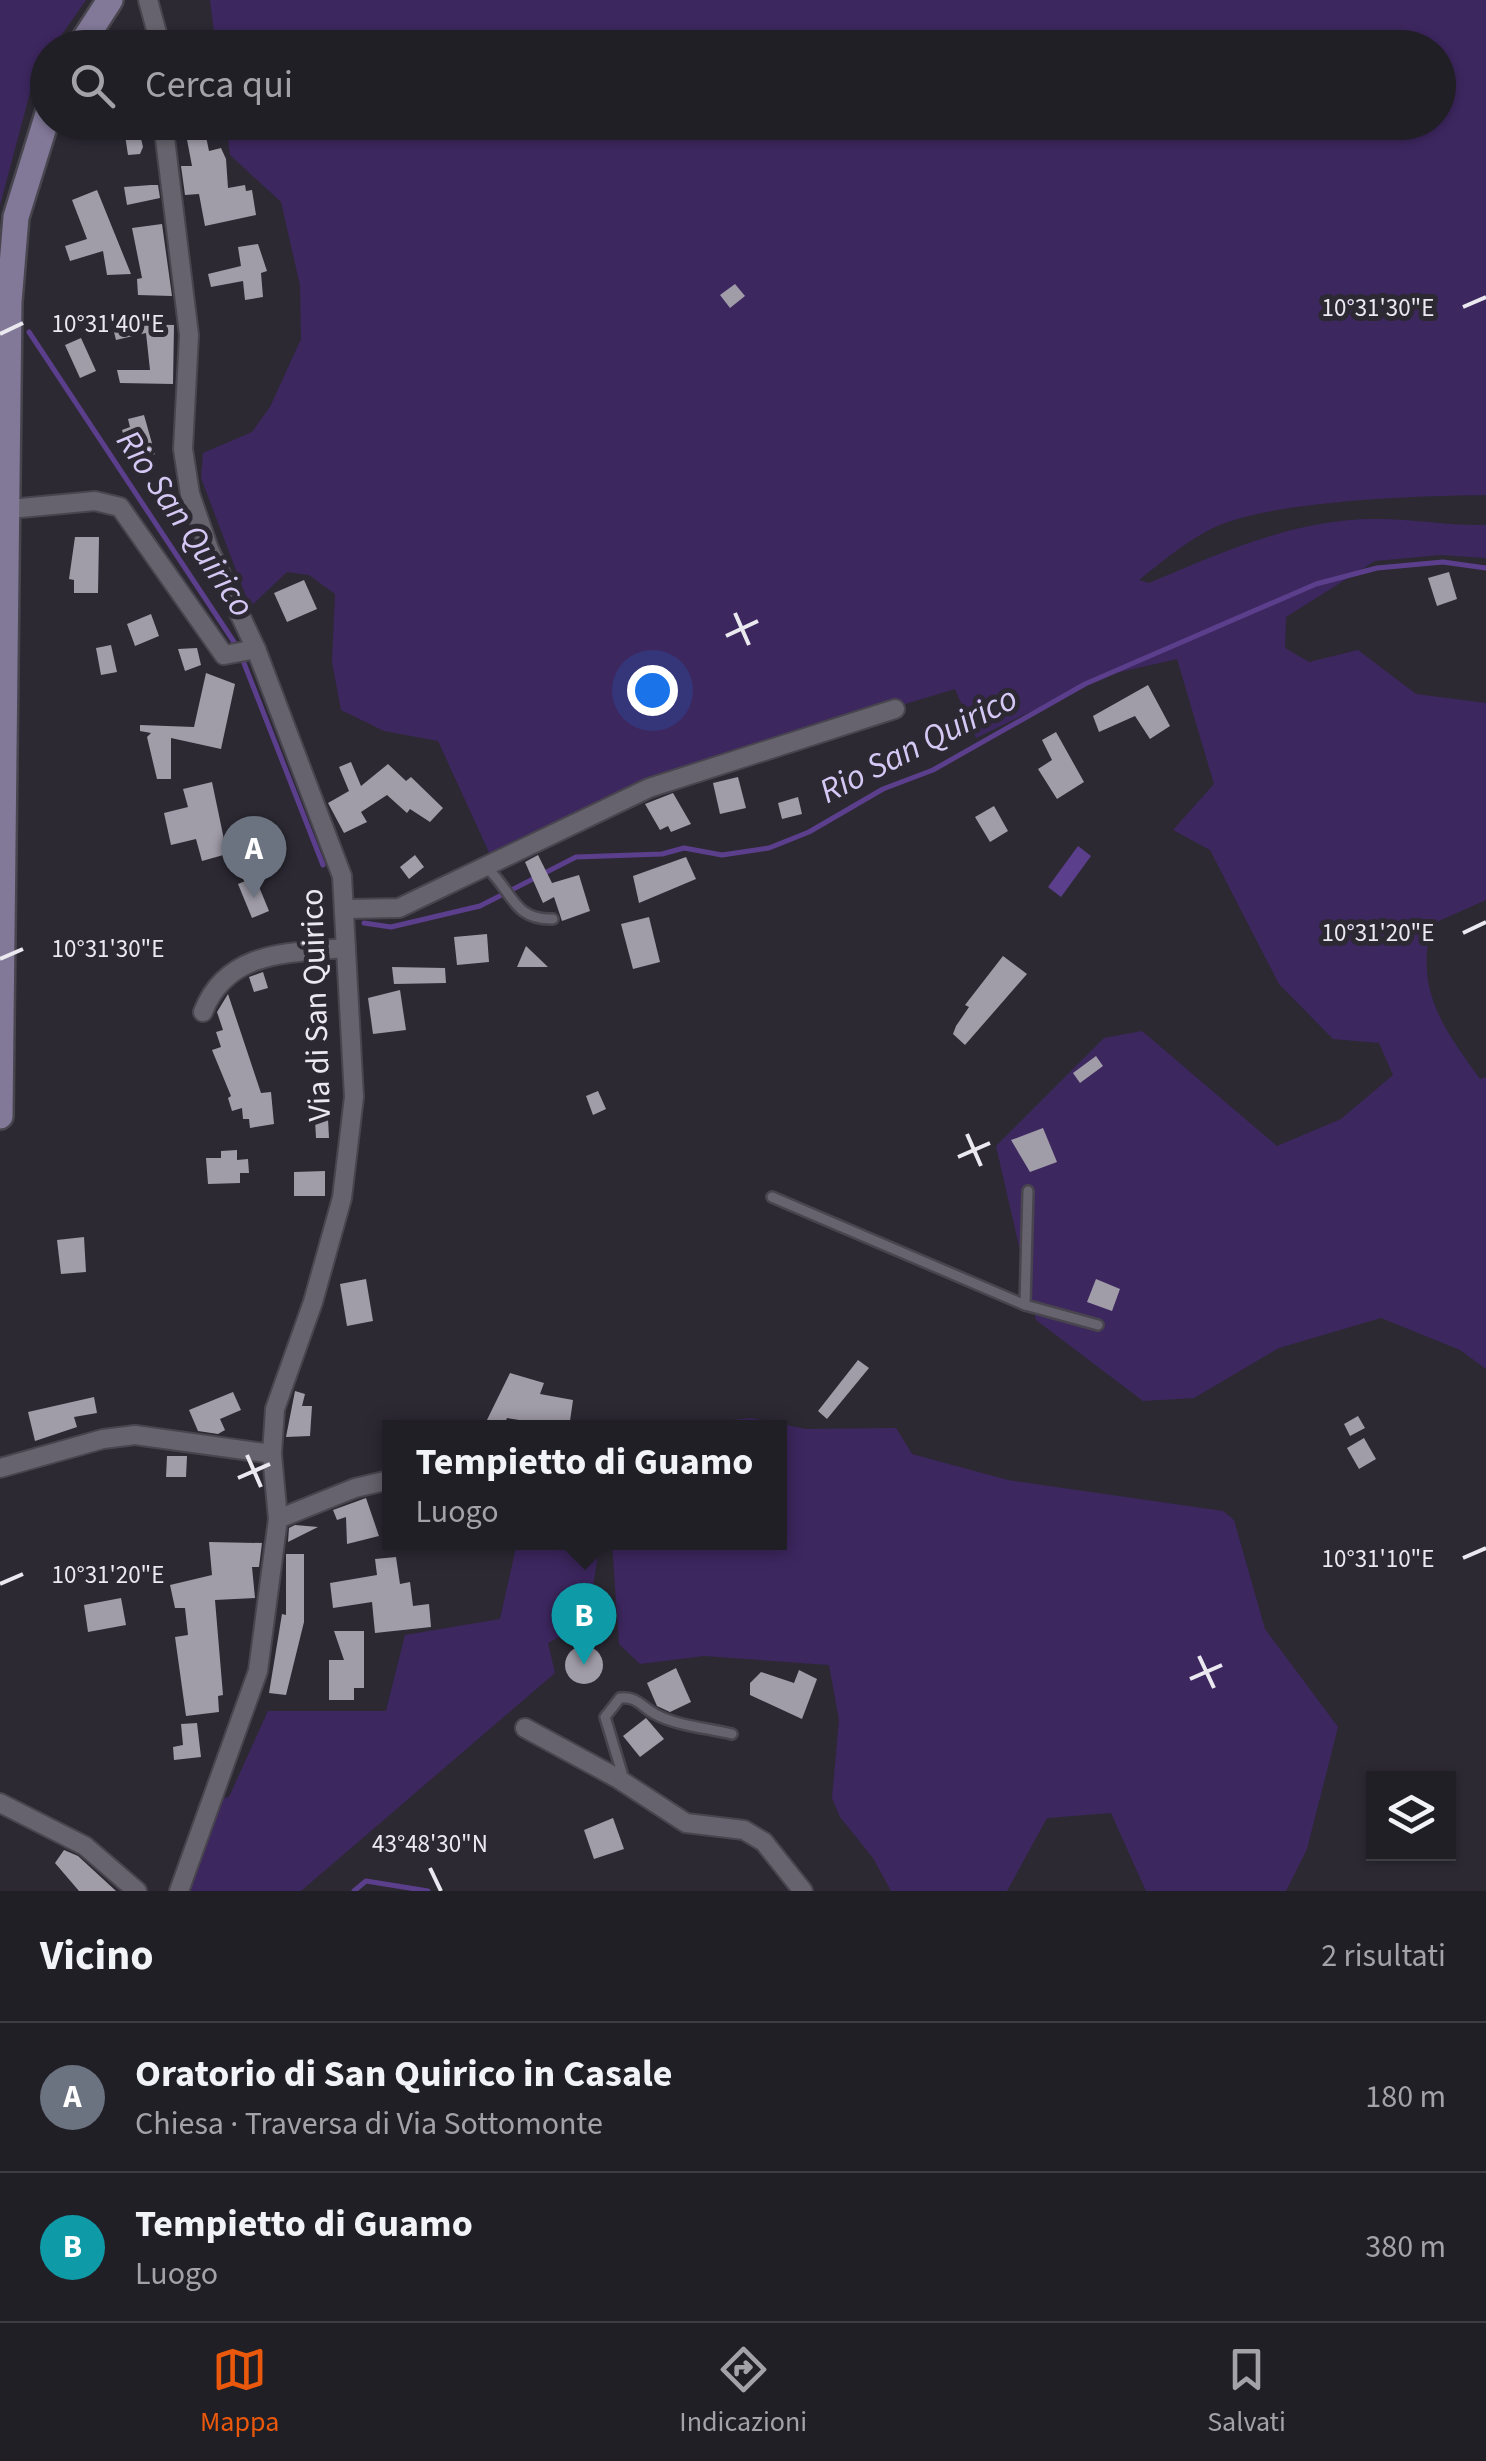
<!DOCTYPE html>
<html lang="it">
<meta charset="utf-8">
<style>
:root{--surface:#211f26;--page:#2d2c32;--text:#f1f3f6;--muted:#a2a2a7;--line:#3e3d43;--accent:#ea580c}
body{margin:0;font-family:"Source Sans 3",sans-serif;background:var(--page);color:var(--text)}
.controls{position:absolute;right:30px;bottom:30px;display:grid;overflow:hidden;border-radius:0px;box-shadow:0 2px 8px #0004}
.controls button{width:90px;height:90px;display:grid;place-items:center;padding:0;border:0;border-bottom:2px solid var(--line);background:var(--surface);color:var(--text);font:50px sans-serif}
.you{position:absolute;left:652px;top:690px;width:35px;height:35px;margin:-25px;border:8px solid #fff;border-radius:50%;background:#1a73e8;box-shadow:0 0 0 15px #1a73e833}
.badge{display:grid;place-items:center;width:65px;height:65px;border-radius:50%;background:var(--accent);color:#fff;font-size:32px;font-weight:700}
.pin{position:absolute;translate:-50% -82px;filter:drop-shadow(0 2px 5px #0008)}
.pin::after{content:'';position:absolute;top:52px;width:35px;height:30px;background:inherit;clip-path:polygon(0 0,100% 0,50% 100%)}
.popup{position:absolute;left:382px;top:1420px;width:405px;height:130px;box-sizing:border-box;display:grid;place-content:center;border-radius:0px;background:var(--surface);filter:drop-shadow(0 2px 8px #0005);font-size:32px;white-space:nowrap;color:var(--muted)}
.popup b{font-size:38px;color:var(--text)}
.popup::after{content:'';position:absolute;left:50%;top:100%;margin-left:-20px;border:20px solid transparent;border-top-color:var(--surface)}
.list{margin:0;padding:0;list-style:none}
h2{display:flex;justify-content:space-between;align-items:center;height:130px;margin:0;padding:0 40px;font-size:42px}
h2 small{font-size:32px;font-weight:400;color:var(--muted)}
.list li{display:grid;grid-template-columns:65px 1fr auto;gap:30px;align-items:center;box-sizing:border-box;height:150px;padding:0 40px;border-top:2px solid var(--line)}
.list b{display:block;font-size:38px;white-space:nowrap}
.list p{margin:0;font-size:32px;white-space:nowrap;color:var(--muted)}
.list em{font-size:32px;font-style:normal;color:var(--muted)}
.icon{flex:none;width:55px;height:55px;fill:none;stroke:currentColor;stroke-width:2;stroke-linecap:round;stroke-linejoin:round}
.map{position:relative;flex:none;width:1486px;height:1891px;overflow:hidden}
.search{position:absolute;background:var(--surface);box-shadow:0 2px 8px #0004;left:30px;right:30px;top:30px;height:110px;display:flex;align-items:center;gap:25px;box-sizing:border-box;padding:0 35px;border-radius:55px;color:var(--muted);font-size:38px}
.sheet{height:430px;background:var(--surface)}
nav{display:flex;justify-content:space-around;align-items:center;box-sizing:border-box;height:140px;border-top:2px solid var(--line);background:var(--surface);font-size:28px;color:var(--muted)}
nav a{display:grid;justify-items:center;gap:5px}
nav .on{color:var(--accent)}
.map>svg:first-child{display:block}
</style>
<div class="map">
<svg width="1486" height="1891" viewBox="0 0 1486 1891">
<rect width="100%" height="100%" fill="#2c2933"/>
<g fill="#3d275f">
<polygon points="0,0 86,0 53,47 48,48 47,58 32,85 0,205"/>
<path d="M 210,0 L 1486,0 L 1486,495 C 1419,496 1262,500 1207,531 C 1183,544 1160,563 1139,580 L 1149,583 C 1223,552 1297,518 1378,519 C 1415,519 1449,526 1486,525 L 1486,558 L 1441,555 L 1375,561 L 1286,617 L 1285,648 L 1309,662 L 1358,650 L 1416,694 L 1486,703 L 1486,900 L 1432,924 C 1414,989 1443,1028 1480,1079 L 1486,1077 L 1486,1369 L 1460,1350 L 1381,1318 L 1279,1348 L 1194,1398 L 1143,1401 L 1036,1320 L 996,1146 L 1104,1038 L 1142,1031 L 1277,1146 L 1341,1119 L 1393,1075 L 1379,1043 L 1333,1039 L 1279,984 L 1210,850 L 1173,830 L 1214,784 L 1177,659 L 1107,675 L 976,738 L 955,689 L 649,781 L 493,861 L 438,741 L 384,731 L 341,710 L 332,662 L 335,594 L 309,575 L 287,572 L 250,607 L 201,478 L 203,453 L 252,432 L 270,407 L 301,339 L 300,285 L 281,202 L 230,155 L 226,123 L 1438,122 L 1438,48 L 216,48 Z"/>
<polygon points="751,1418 806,1429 896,1428 912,1454 1008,1480 1223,1511 1234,1520 1265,1629 1338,1727 1307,1849 1286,1891 1146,1891 1111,1813 1047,1818 1007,1891 891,1891 873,1858 840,1817 832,1798 839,1720 829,1665 704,1656 640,1664 619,1644 612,1543 779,1542 779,1428 668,1427"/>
<polygon points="517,1543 600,1543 587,1622 548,1643 555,1673 301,1891 190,1891 214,1800 229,1797 268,1711 386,1711 405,1635 500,1619"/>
</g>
<polygon fill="#5c3f8c" points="1078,846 1091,856 1061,897 1048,887"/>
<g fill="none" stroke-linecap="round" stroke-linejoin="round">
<g stroke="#5c3f8c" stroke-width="5">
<polyline points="29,332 238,648"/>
<polyline points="242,658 323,865"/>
<polyline points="364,923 391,927 480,906 576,857 662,854 684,848 722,855 769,848 809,832 883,789 933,770 1085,684 1316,584 1377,568 1443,562 1486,568"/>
<polyline points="354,1891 366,1881 428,1891"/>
</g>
</g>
<g fill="#a09da9">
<polygon points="123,122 137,122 143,147 140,154 128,155"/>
<polygon points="203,122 209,151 221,148 226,159 228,188 245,185 246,191 252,190 256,215 205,226 199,194 185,195 181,166 192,166 184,124"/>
<polygon points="151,185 158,185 160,198 127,205 124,187"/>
<polygon points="97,190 131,274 107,275 103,251 70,261 65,246 87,239 72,200"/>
<polygon points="162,224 172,296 138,295 137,279 142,278 132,228"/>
<polygon points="258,244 267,271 261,273 263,297 245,300 243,281 211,287 208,274 241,266 238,247"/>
<polygon points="735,284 745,296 730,308 720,295"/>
<polygon points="126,312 129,324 174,325 173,384 120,383 117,370 150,370 146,333 116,340 110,316"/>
<polygon points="81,338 96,371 80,378 65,345"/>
<polygon points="144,415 155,454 135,460 132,451 128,452 122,430 130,427 128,419"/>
<polygon points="75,537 99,537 98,593 74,593 74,580 69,579"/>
<polygon points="1449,572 1457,599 1437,606 1428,578"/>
<polygon points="304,580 317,609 287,622 274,593"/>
<polygon points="151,614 159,636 135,646 127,624"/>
<polygon points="111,645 117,672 101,675 96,648"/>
<polygon points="197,648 201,665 185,671 178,649"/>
<polygon points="206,673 235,684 221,749 171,738 171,779 157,779 147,737 151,733 140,731 140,725 194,727"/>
<polygon points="1148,685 1170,726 1150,739 1135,716 1099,732 1093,716"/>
<polygon points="1056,732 1084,782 1057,799 1038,769 1052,760 1042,740"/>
<polygon points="351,762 361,786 388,764 406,781 411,777 443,808 430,822 410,809 407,813 387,795 361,812 367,822 344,833 328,803 349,791 339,767"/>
<polygon points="738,777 746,808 720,814 713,783"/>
<polygon points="212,782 227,854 202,861 196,839 171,845 164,813 188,807 183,789"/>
<polygon points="673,793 691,824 671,832 668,826 660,830 645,804"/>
<polygon points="798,797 802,814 782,819 778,803"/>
<polygon points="994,806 1008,831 990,842 975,817"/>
<polygon points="415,855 424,867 409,879 400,867"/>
<polygon points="538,855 552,883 579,875 590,911 562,921 554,897 543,903 525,862"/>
<polygon points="686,857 696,879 639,903 633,876"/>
<polygon points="255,877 269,911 252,918 238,884"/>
<polygon points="649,917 660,962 633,969 621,924"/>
<polygon points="487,934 489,962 457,965 454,937"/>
<polygon points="526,946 548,967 517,967"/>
<polygon points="1003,956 1027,974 965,1045 953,1034 956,1026 969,1007 965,1005"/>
<polygon points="392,967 445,968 446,983 394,984"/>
<polygon points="263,972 268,988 254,992 249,977"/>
<polygon points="400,990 406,1030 373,1034 368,998"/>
<polygon points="228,994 261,1093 271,1092 274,1124 250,1128 249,1119 243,1119 242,1108 232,1111 228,1098 231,1096 212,1050 221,1047 216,1032 223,1030 217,1012"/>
<polygon points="1096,1056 1103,1066 1080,1083 1073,1073"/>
<polygon points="598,1091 606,1109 593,1115 586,1096"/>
<polygon points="328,1119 329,1138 316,1138 315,1120"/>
<polygon points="1043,1128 1057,1162 1030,1172 1011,1140"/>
<polygon points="237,1150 237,1160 248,1159 249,1173 240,1173 240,1183 208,1184 206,1158 221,1158 221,1151"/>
<polygon points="325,1171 325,1196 294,1196 294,1172"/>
<polygon points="84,1237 86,1272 61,1274 57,1240"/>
<polygon points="366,1279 373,1321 347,1326 340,1284"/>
<polygon points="1096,1279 1120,1289 1112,1311 1087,1302"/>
<polygon points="858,1360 869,1368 827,1419 818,1411"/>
<polygon points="510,1373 544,1383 540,1394 573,1400 569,1428 507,1418 503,1428 483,1428"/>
<polygon points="295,1391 305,1394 302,1406 312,1406 310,1436 286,1437"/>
<polygon points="233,1392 241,1410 220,1419 225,1430 218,1434 198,1431 189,1410"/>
<polygon points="94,1397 97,1413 74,1417 77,1427 35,1441 28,1412"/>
<polygon points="1358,1416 1365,1428 1350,1436 1344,1424"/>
<polygon points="1364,1438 1376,1459 1359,1469 1347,1448"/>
<polygon points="167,1456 187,1456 186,1477 166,1477"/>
<polygon points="366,1498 379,1536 347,1544 346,1517 337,1520 333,1510"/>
<polygon points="295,1525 318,1527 288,1542 289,1528"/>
<polygon points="209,1542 262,1543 259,1567 252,1567 255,1598 215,1600 223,1695 218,1696 219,1712 186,1716 175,1637 188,1635 185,1608 175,1608 170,1585 212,1575"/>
<polygon points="286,1554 304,1554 304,1622 286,1695 269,1693 282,1614 286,1615"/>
<polygon points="396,1557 400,1584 410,1582 413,1606 429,1604 431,1627 375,1633 372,1602 333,1608 330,1583 377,1575 375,1559"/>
<polygon points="121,1598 126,1625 88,1632 84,1605"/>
<polygon points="334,1631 364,1631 364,1688 354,1688 354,1700 329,1700 329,1660 344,1660"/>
<circle cx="584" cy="1665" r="19"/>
<polygon points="676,1668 691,1702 670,1712 657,1706 647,1683"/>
<polygon points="799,1670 817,1679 802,1719 750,1695 750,1683 761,1672 794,1683"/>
<polygon points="646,1718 664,1739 640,1757 623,1736"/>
<polygon points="197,1723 201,1757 174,1760 173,1747 183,1745 181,1724"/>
<polygon points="613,1818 624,1849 594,1859 584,1830"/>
<polygon points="64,1850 78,1856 116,1891 79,1891 55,1863"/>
</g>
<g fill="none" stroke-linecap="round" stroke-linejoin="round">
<g stroke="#48454e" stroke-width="14">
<g id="service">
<path d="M 488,869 C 513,892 513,920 553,919"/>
<polyline points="772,1197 1025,1305 1098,1325"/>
<polyline points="1025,1305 1028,1191"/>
<path d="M 617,1778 L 622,1773 L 605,1717 L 620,1698 C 636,1696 641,1706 655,1714 C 677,1726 708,1728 732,1734"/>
</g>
</g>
<g stroke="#48454e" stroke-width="22">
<g id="minor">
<polyline points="148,0 161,48"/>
<polyline points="163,122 189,335 183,449 190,494 209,549 256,649 342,876 354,1097 342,1198 313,1302 275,1409 272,1454 278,1519 258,1671 179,1891"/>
<polyline points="10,509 95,501 120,507 224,655 256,649"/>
<polyline points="346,909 399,908 649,788 895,709"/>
<path d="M 203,1012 C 227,950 289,953 346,948"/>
<polyline points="0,1468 103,1439 135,1435 272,1454"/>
<polyline points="278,1519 355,1488 389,1480"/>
<polyline points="525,1728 617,1778 686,1823 744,1830 764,1842 803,1891"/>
<polyline points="0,1803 85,1846 137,1891"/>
</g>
</g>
<g stroke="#48454e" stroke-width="30">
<g id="secondary">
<polyline points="79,48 110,0"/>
<polyline points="0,1116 9,302 16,217 48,114"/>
</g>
</g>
<use href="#service" stroke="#66636e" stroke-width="9"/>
<use href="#minor" stroke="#66636e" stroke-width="18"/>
<use href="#secondary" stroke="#827898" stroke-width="25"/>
</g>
<path fill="none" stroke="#ebe9f0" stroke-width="4" d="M 1463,307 L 1486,297M 0,334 L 23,323M 735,613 L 749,645M 726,636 L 758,621M 1463,933 L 1486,922M 0,959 L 23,949M 967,1134 L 981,1166M 958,1157 L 990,1143M 247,1455 L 261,1487M 238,1478 L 270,1464M 1463,1558 L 1486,1548M 0,1584 L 23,1574M 1199,1656 L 1214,1688M 1190,1679 L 1222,1665M 430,1868 L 441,1891"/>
<g text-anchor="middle" stroke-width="10" stroke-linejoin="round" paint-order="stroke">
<g font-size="32" fill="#ebe9f0" stroke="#2c2933">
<text transform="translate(315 1005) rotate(-92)" y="11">Via di San Quirico</text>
</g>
<g font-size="35" font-style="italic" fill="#d5c8f4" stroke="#2c2933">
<text transform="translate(186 523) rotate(56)" y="12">Rio San Quirico</text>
<text transform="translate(918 744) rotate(-27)" y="12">Rio San Quirico</text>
</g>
</g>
<g font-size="25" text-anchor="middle" fill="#ebe9f0" stroke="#2c2933" stroke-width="10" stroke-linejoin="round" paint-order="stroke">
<text x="1378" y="316">10°31'30"E</text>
<text x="108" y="332">10°31'40"E</text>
<text x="1378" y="941">10°31'20"E</text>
<text x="108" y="957">10°31'30"E</text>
<text x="1378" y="1567">10°31'10"E</text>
<text x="108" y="1583">10°31'20"E</text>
<text x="430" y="1852">43°48'30"N</text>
</g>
</svg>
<div class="controls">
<button><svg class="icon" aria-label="layers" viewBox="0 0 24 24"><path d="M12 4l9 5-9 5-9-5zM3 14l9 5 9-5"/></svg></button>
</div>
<div class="you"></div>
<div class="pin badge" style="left:254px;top:898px;background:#6b7280">A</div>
<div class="pin badge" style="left:584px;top:1665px;background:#0f9aa8">B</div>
<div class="popup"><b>Tempietto di Guamo</b>Luogo</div>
<div class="search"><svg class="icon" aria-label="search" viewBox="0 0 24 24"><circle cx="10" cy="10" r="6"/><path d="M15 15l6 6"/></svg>Cerca qui</div>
</div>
<section class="sheet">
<h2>Vicino<small>2 risultati</small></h2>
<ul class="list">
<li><span class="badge" style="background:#6b7280">A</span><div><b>Oratorio di San Quirico in Casale</b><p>Chiesa · Traversa di Via Sottomonte</p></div><em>180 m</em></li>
<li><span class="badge" style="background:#0f9aa8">B</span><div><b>Tempietto di Guamo</b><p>Luogo</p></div><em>380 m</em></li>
</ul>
</section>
<nav>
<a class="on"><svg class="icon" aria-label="map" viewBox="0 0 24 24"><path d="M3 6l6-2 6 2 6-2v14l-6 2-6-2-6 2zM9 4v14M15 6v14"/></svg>Mappa</a>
<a><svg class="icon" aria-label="directions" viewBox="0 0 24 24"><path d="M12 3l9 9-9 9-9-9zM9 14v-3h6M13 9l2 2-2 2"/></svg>Indicazioni</a>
<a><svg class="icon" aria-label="saved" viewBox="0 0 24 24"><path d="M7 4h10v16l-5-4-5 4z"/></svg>Salvati</a>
</nav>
